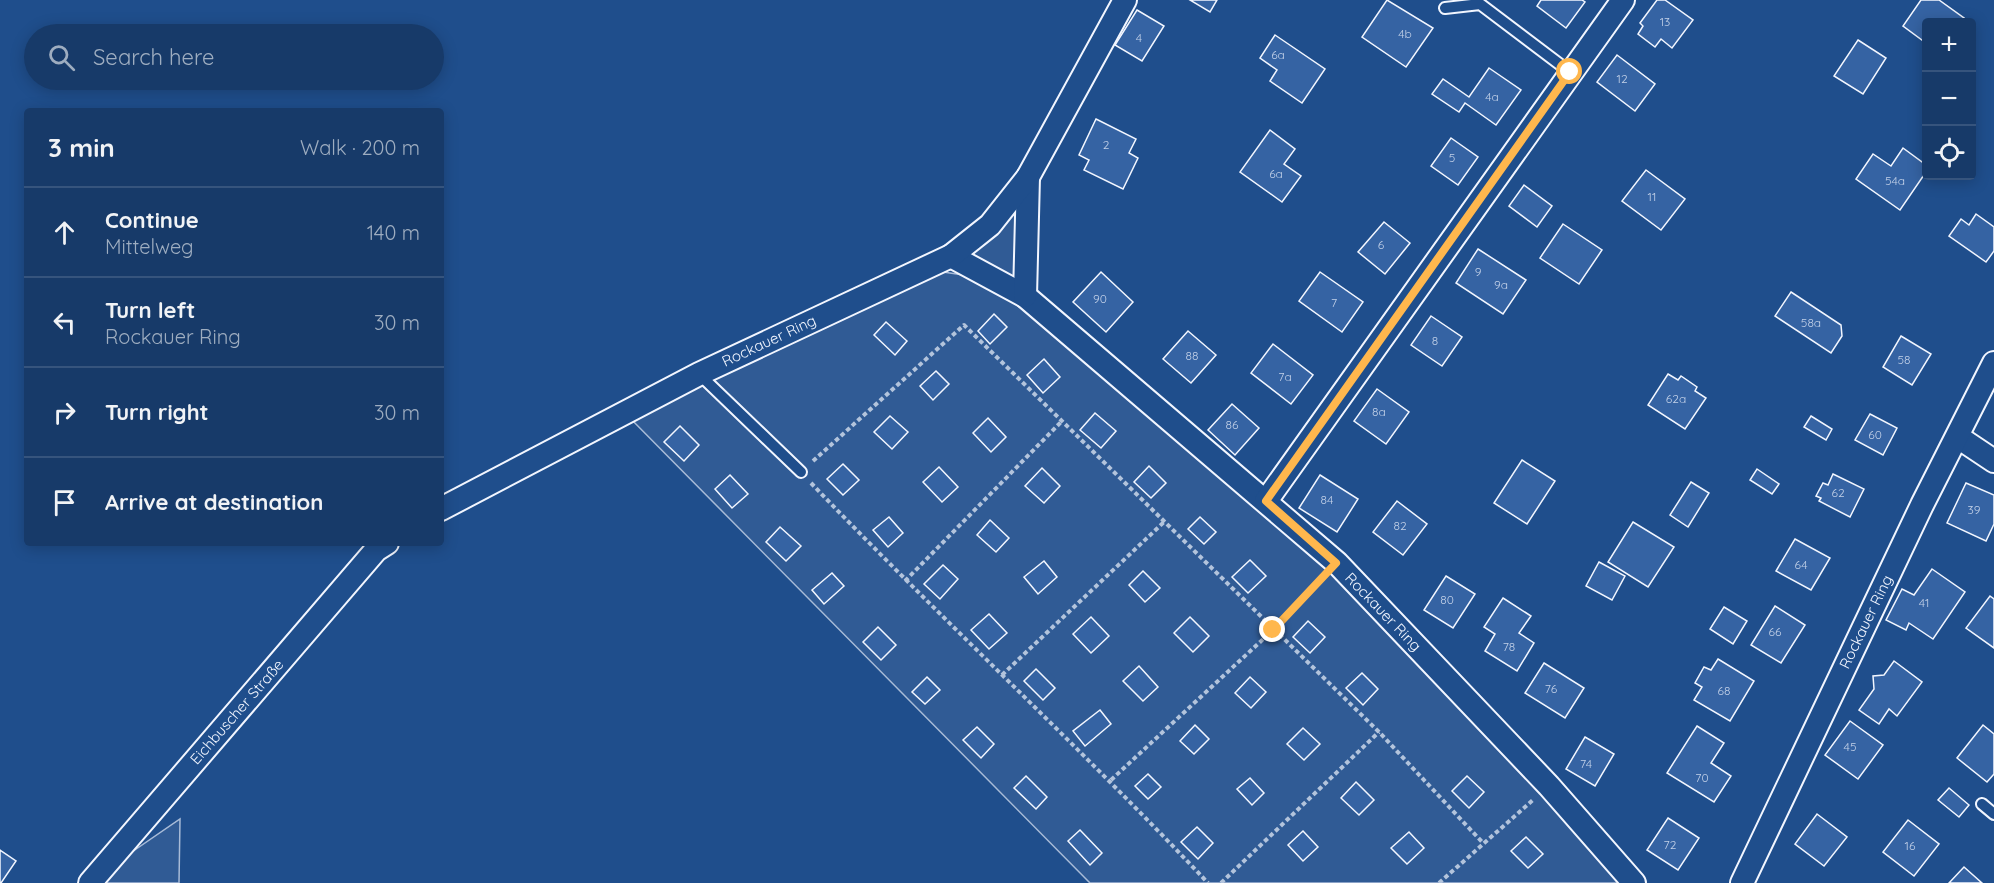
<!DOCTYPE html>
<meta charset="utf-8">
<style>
:root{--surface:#173a69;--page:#20416f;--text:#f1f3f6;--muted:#9eadc0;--line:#36547d}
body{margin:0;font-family:Quicksand,sans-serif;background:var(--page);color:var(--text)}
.controls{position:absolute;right:18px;top:18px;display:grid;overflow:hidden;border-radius:6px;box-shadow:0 3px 15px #0003}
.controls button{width:54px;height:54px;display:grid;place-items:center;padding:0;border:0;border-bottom:2px solid var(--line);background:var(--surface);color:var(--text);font:30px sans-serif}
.stop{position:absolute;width:18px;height:18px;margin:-14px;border:4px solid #ffb74d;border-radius:50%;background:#fff}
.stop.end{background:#ffb74d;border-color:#fff;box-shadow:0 2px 6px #0008}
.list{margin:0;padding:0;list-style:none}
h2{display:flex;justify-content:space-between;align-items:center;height:78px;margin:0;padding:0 24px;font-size:26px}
h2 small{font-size:20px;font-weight:400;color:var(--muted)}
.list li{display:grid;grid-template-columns:39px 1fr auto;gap:18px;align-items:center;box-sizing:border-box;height:90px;padding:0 24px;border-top:2px solid var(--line)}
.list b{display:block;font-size:22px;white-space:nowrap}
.list p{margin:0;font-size:20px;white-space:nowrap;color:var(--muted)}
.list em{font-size:20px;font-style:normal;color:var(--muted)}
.icon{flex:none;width:33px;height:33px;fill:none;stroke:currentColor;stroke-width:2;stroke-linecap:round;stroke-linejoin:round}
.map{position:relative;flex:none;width:1994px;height:883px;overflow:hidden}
.search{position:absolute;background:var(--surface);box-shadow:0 3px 15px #0003;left:24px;top:24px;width:420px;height:66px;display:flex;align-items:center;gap:15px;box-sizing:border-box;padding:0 21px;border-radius:33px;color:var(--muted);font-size:22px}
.panel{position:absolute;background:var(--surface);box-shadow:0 3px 15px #0003;left:24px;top:108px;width:420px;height:438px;border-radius:6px}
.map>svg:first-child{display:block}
</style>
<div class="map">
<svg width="1994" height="883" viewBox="0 0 1994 883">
<rect width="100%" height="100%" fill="#1f4e8c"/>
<g fill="#305b95" stroke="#a8bbd7" stroke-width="1.5">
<polygon points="1022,200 1018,282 961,255"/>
<polygon points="943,272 984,278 1016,301 1266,501 1628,883 1090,883 624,412"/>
<polygon points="180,819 179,883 90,883 94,878"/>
</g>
<g fill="#3563a3" stroke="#f2f6ff" stroke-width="1.5">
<polygon points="1190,0 1217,0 1210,12"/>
<polygon points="1387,0 1433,28 1406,67 1362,37"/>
<polygon points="1541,0 1582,0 1585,2 1566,28 1537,6"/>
<polygon points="1657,0 1665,0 1693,20 1672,48 1661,39 1655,47 1638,34 1643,26 1640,23"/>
<polygon points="1921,0 1939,0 1964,18 1961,22 1926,22 1926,43 1903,26"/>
<polygon points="1137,10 1164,26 1142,61 1115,45"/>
<polygon points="1275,35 1325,69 1302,103 1270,81 1277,70 1260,58"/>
<polygon points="1858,40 1886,58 1863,94 1834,76"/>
<polygon points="1617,55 1655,84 1635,111 1597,82"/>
<polygon points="1489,68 1521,90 1496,125 1465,103 1459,112 1432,94 1443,79 1469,97"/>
<polygon points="1096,119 1136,139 1129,153 1138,158 1123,189 1084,170 1089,160 1079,155"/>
<polygon points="1270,130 1295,149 1284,164 1301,176 1282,202 1240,172"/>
<polygon points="1451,138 1478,157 1458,185 1431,166"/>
<polygon points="1903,148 1926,165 1926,172 1900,210 1856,179 1873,154 1891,166"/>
<polygon points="1646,170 1685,199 1661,230 1622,201"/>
<polygon points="1524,185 1552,206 1537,227 1509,206"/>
<polygon points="1976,214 1994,227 1994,251 1986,262 1949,236 1961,219 1969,225"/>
<polygon points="1384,222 1410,243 1385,274 1358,252"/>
<polygon points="1563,224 1602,250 1579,284 1540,258"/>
<polygon points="1478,249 1526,280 1503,314 1456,283"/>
<polygon points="1101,272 1133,302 1106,332 1073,302"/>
<polygon points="1320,272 1363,302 1342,332 1299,301"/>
<polygon points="1791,292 1841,325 1842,336 1831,353 1775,316"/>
<polygon points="994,314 1007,327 990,344 978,331"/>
<polygon points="1431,316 1462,337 1442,366 1411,345"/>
<polygon points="886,322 907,341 895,355 874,335"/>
<polygon points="1188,331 1216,355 1191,383 1163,359"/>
<polygon points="1901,336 1931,354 1912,385 1883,367"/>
<polygon points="1273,344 1313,375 1291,404 1251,373"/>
<polygon points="1044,359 1060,377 1043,393 1027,375"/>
<polygon points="936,371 949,384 933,400 920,386"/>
<polygon points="1668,374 1678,380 1681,376 1697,387 1695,391 1706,398 1685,429 1648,405"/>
<polygon points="1377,389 1409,412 1386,444 1354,421"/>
<polygon points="1232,404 1259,428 1235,455 1208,430"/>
<polygon points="1095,413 1116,431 1101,448 1080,430"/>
<polygon points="1870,414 1897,428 1883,455 1855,440"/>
<polygon points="890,416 908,432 892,449 874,432"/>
<polygon points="1811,416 1832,429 1826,440 1804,427"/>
<polygon points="988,418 1006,437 991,452 973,433"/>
<polygon points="680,426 699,445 684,461 664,442"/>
<polygon points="1522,460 1555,481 1527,524 1494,503"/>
<polygon points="843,464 859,480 843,495 827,479"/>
<polygon points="1149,466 1166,483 1151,498 1134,482"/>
<polygon points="939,467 958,487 942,502 923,482"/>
<polygon points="1042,468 1060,486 1044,503 1025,486"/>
<polygon points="1757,469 1779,484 1772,494 1750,480"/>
<polygon points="1833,474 1864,489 1850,517 1819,501 1821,498 1816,496 1823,483 1828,485"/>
<polygon points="730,475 748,494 732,508 715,489"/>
<polygon points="1320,475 1358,499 1337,532 1299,508"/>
<polygon points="1691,482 1709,493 1688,527 1670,515"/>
<polygon points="1966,483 1994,495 1994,524 1986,541 1947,523"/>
<polygon points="1397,501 1427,524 1403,555 1373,532"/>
<polygon points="889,517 903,533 888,547 873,530"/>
<polygon points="1200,517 1216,532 1204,544 1188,529"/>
<polygon points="990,520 1009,538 996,552 977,535"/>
<polygon points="1633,522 1674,547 1648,587 1608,562"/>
<polygon points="780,527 801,546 786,561 766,542"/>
<polygon points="1795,539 1830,558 1811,590 1776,571"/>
<polygon points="1250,560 1266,576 1248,593 1232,577"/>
<polygon points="1044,561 1057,577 1038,594 1024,577"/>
<polygon points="1599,562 1625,576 1612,600 1586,586"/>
<polygon points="943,565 958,579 940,599 924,584"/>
<polygon points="1932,569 1965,592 1933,639 1909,623 1906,630 1886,620 1902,589 1914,595"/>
<polygon points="1143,571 1160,588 1145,602 1129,585"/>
<polygon points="832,573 844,586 824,604 812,590"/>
<polygon points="1446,576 1475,594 1453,628 1424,610"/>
<polygon points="1990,596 1994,599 1994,648 1966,628"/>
<polygon points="1503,598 1531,616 1519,633 1534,643 1517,671 1485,651 1495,634 1484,627"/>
<polygon points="1775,606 1805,625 1781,663 1751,645"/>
<polygon points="1724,607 1747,621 1733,644 1710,629"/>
<polygon points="989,614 1007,633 989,649 971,630"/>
<polygon points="1091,617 1109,636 1091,653 1073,634"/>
<polygon points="1190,617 1209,636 1193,652 1174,633"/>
<polygon points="1308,621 1325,637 1310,653 1293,637"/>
<polygon points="878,627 896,645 881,660 863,642"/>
<polygon points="1718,659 1754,681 1730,721 1694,700 1702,687 1695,683 1704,667 1711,670"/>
<polygon points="1894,661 1922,682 1897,716 1889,709 1879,724 1859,710 1874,689 1873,676 1884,675"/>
<polygon points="1544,663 1584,688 1565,718 1525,693"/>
<polygon points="1139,666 1158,687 1143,701 1123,681"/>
<polygon points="1036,669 1055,688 1043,700 1024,681"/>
<polygon points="1362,673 1378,689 1363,705 1346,688"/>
<polygon points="927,677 940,690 925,704 912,692"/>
<polygon points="1250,677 1266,692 1251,708 1235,693"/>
<polygon points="1100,710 1111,724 1085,746 1073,731"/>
<polygon points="1850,721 1883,745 1858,779 1825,755"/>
<polygon points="1195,725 1209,739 1194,754 1180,741"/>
<polygon points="1983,725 1994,734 1994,774 1987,782 1957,758"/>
<polygon points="1697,726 1724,743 1711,763 1731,776 1714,802 1667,773"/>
<polygon points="977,727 994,744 981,758 963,740"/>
<polygon points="1303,728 1320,744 1304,760 1287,744"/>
<polygon points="1585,737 1614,754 1595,786 1566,769"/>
<polygon points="1148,774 1161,787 1148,799 1135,786"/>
<polygon points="1026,776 1047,797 1036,809 1014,788"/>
<polygon points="1467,776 1484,792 1469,808 1452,791"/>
<polygon points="1250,778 1264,793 1252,805 1237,789"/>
<polygon points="1356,782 1374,800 1359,815 1341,798"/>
<polygon points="1949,788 1969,805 1959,817 1938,800"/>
<polygon points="1817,814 1847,837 1824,866 1795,844"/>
<polygon points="1668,818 1699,838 1678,870 1647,850"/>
<polygon points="1908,820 1939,844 1914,876 1883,852"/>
<polygon points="1197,827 1213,843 1198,859 1181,842"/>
<polygon points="1080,830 1102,853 1090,865 1068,841"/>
<polygon points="1303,831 1318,847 1303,861 1288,845"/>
<polygon points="1409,832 1424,848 1407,864 1391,848"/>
<polygon points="1526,837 1543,854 1528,868 1511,851"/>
<polygon points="0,850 16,861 1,883 0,883"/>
<polygon points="1964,867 1982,883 1949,883"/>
</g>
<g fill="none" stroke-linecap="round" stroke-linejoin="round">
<g stroke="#f2f6ff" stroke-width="14">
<g id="lane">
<polyline points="1445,8 1480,4 1570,72"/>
<polyline points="699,374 801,472"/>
<polyline points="1982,804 1994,814"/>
</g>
</g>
<g stroke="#f2f6ff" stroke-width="26">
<g id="street">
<polyline points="951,256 1025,296 1337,563 1549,786 1634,883"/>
<polyline points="1025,296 1028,177"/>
<polyline points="1958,437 1994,461"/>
<polyline points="1266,501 1623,0"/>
<polyline points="441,509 699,374 951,256 990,225 1028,177 1125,0"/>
<polyline points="90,883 376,550 387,543"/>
<polyline points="1742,883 1922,505 1994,363"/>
</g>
</g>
<g stroke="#b3c4dc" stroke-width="4" stroke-dasharray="4.5 3" stroke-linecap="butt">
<polyline points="813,461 964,325 1379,732 1483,843"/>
<path d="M 811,483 C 941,619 1079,746 1208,883"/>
<polyline points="905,581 1061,422"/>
<polyline points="1002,675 1164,522"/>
<polyline points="1111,780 1273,630 1320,579"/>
<polyline points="1221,883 1379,732"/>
<polyline points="1439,883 1533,800"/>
</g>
<use href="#lane" stroke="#1f4e8c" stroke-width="10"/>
<use href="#street" stroke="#1f4e8c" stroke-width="22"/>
</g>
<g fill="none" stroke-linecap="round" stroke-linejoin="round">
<polyline stroke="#ffb74d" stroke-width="8" points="1273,630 1336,563 1266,501 1570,72"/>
</g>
<g text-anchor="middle" stroke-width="4.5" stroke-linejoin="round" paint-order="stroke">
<g font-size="12" fill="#c3d1e8">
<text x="1665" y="26">13</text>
<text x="1405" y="38">4b</text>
<text x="1139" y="42">4</text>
<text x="1278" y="59">6a</text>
<text x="1622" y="83">12</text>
<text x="1492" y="101">4a</text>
<text x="1106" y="149">2</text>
<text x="1452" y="162">5</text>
<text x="1276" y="178">6a</text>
<text x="1895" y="185">54a</text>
<text x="1652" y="201">11</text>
<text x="1381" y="249">6</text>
<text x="1478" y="276">9</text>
<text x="1501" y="289">9a</text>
<text x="1100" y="303">90</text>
<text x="1334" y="307">7</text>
<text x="1811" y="327">58a</text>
<text x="1435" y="345">8</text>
<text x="1192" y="360">88</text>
<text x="1904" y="364">58</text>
<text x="1285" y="381">7a</text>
<text x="1676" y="403">62a</text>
<text x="1379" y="416">8a</text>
<text x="1232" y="429">86</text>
<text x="1875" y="439">60</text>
<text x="1838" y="497">62</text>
<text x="1327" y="504">84</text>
<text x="1974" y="514">39</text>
<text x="1400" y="530">82</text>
<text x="1801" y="569">64</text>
<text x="1447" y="604">80</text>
<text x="1924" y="607">41</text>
<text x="1775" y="636">66</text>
<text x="1509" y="651">78</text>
<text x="1551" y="693">76</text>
<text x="1724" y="695">68</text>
<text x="1850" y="751">45</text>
<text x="1586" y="768">74</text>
<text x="1702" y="782">70</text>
<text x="1670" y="849">72</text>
<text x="1910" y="850">16</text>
</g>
<g font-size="15" fill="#f2f6ff" stroke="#1f4e8c">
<text transform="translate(769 341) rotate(-25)" y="5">Rockauer Ring</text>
<text transform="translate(1383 612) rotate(46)" y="5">Rockauer Ring</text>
<text transform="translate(1866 622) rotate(-64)" y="5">Rockauer Ring</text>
<text transform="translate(237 712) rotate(-49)" y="5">Eichbuscher Straße</text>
</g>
</g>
</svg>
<div class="controls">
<button>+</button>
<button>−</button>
<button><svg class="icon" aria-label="locate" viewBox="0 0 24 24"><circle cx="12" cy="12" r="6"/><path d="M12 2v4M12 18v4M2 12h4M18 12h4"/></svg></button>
</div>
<div class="stop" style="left:1570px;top:72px"></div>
<div class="stop end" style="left:1273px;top:630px"></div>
<div class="search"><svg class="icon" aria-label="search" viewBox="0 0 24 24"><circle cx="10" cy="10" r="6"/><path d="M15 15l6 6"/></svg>Search here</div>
<section class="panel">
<h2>3 min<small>Walk · 200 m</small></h2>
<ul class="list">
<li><svg class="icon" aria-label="ahead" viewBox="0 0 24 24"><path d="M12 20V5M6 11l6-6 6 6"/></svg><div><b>Continue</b><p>Mittelweg</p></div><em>140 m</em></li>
<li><svg class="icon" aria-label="left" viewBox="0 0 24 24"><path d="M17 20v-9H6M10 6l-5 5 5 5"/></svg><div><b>Turn left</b><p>Rockauer Ring</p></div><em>30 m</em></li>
<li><svg class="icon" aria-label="right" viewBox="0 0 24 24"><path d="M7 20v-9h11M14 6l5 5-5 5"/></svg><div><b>Turn right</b></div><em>30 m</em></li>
<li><svg class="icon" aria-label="arrive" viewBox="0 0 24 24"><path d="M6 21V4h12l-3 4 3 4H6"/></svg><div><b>Arrive at destination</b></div></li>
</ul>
</section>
</div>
